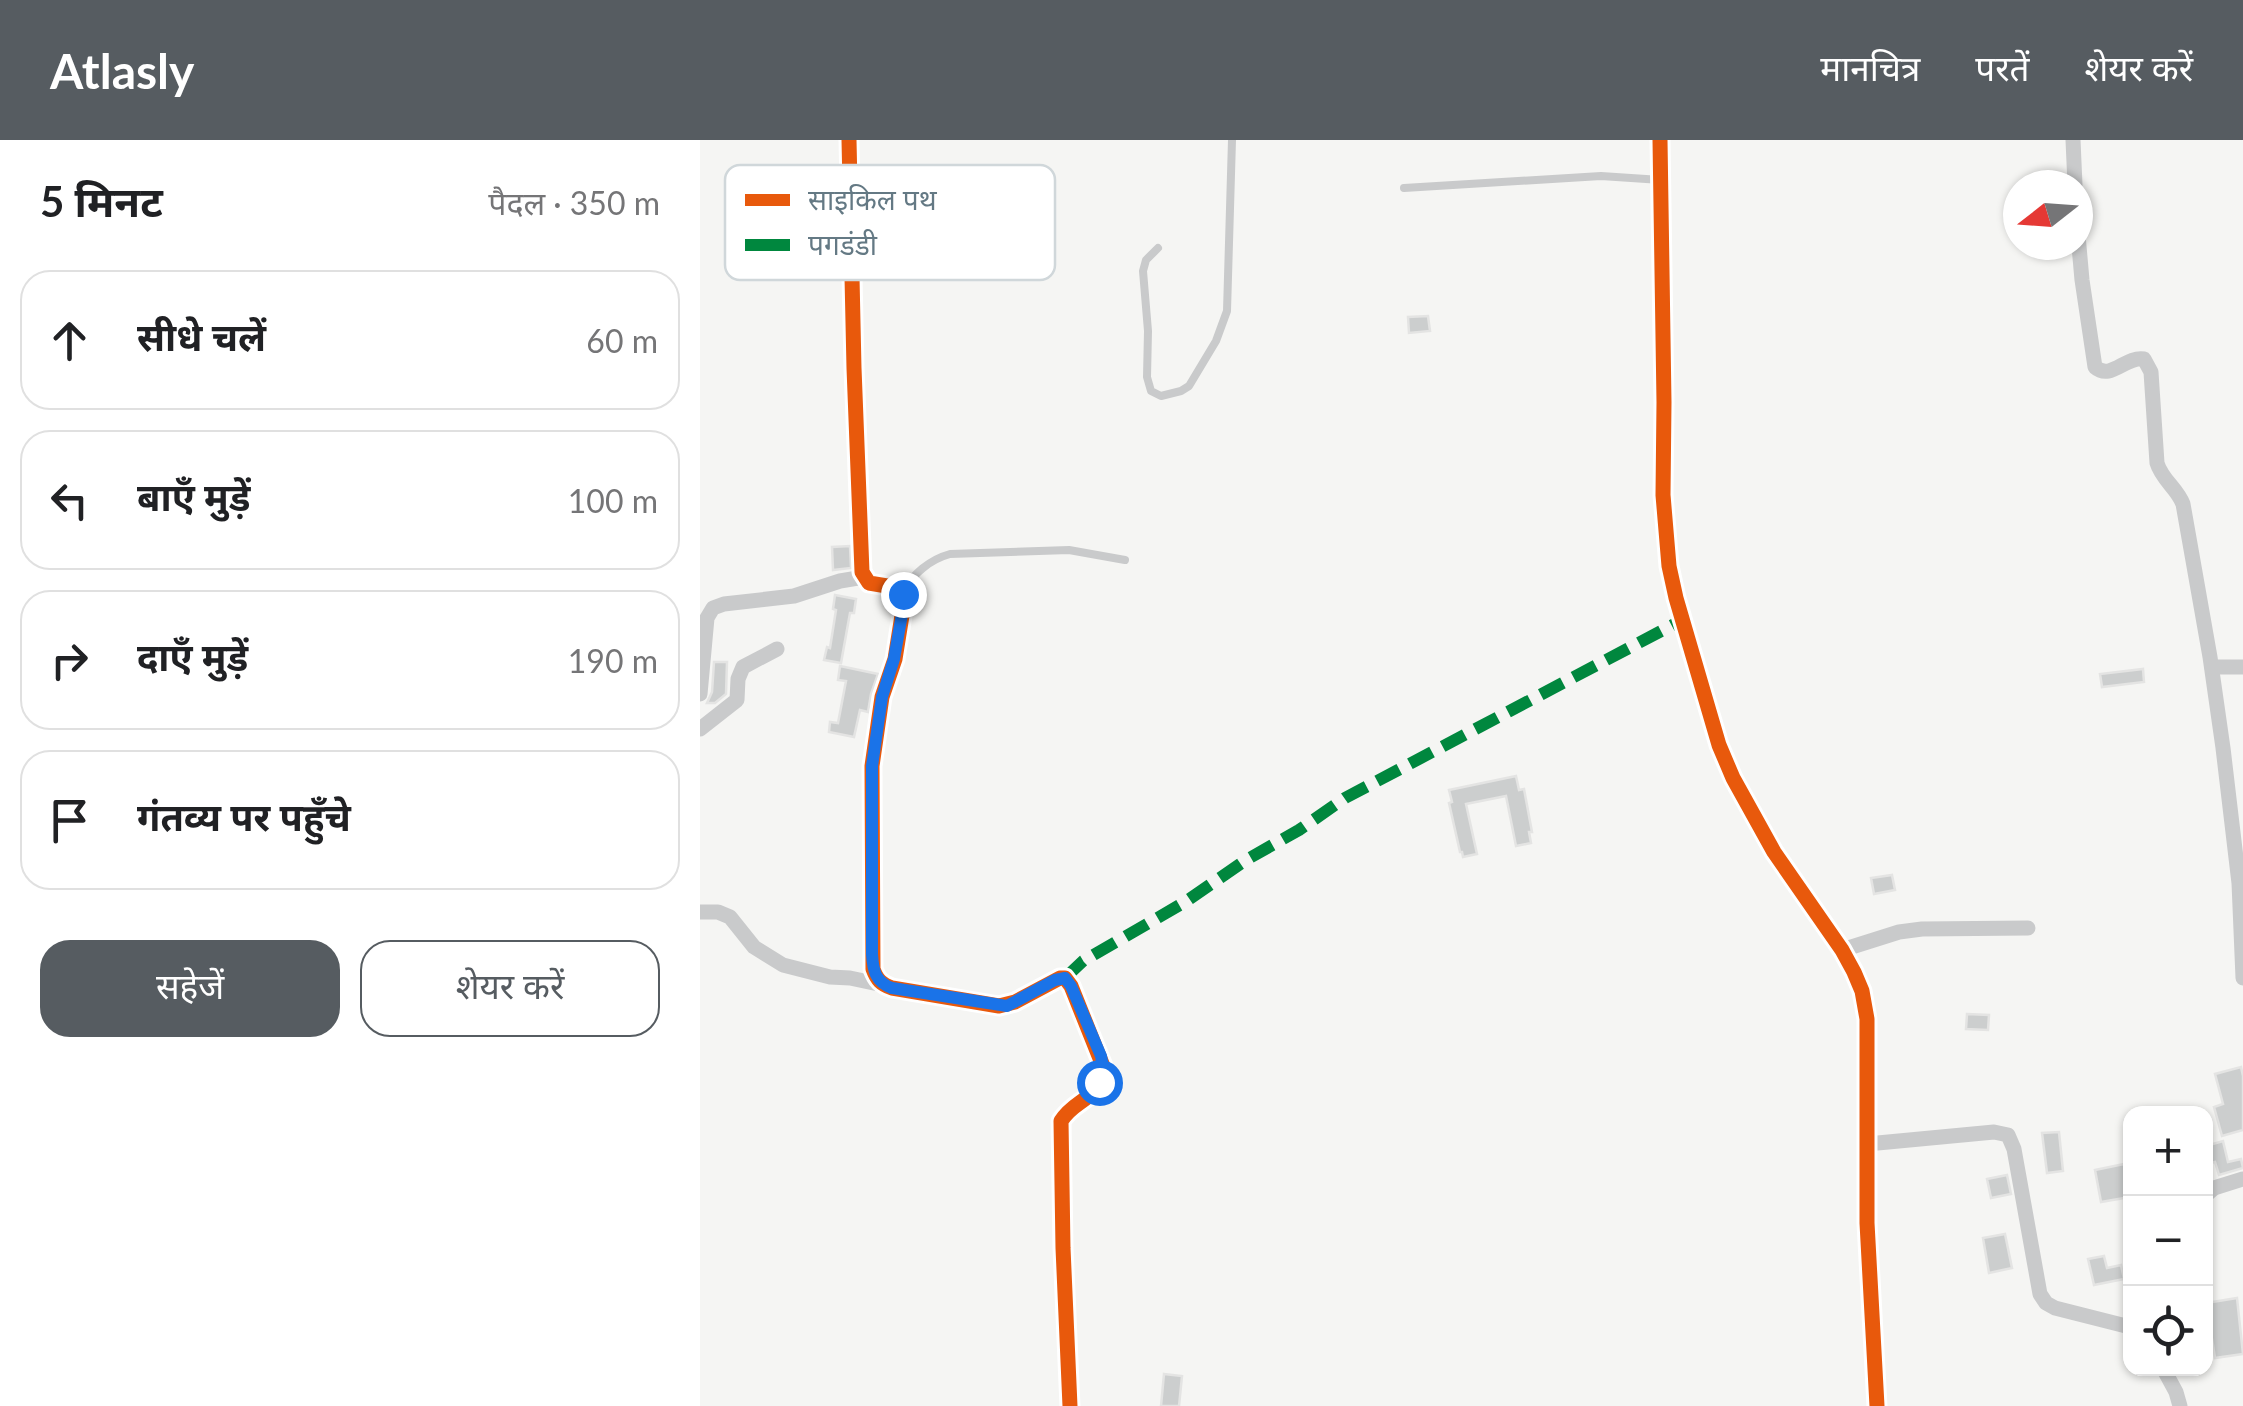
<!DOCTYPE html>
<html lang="hi">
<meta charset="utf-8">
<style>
:root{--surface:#fff;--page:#f6f6f6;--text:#202124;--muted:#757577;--line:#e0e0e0;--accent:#565c61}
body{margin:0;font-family:Lato,"Noto Sans Devanagari",sans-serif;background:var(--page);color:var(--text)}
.controls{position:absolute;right:30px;bottom:30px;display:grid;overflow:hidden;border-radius:20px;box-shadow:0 2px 8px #0004}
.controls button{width:90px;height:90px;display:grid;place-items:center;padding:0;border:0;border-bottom:2px solid var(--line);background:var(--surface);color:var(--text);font:50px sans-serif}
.compass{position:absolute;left:1303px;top:30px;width:90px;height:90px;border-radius:50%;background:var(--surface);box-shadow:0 2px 8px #0004;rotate:253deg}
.stop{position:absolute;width:30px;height:30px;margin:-22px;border:8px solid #1a73e8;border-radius:50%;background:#fff}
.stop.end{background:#1a73e8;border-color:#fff;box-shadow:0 2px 10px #0008}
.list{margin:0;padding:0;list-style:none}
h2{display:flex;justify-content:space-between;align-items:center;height:130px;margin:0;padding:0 40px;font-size:42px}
h2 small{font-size:32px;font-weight:400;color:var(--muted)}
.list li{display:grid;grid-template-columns:65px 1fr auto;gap:30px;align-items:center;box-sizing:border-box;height:140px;margin:0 20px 20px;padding:0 20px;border:2px solid var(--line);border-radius:30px}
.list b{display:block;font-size:38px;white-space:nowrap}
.list em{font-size:32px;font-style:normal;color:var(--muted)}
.actions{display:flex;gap:20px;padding:30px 40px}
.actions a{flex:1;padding:22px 0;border:2px solid var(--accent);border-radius:30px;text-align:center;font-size:35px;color:var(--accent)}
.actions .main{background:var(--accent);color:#fff}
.icon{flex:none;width:55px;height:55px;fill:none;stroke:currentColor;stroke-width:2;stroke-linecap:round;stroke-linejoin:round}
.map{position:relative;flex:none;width:1543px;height:1266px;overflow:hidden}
header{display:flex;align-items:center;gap:60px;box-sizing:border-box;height:140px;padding:0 50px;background:var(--accent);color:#fff}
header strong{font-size:48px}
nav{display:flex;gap:55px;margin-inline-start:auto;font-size:35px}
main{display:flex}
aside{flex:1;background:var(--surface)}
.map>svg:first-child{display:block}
</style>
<header>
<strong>Atlasly</strong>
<nav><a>मानचित्र</a><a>परतें</a><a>शेयर करें</a></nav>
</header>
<main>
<aside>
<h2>5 मिनट<small>पैदल · 350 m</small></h2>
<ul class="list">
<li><svg class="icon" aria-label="ahead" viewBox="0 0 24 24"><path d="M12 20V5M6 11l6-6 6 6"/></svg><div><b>सीधे चलें</b></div><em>60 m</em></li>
<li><svg class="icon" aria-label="left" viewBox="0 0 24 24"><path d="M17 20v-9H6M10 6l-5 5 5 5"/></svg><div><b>बाएँ मुड़ें</b></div><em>100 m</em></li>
<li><svg class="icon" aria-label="right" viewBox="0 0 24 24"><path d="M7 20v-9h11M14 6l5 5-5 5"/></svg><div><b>दाएँ मुड़ें</b></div><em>190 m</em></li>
<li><svg class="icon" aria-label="arrive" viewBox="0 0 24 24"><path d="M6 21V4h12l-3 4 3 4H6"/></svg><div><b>गंतव्य पर पहुँचे</b></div></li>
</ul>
<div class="actions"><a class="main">सहेजें</a><a>शेयर करें</a></div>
</aside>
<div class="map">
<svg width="1543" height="1266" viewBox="0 0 1543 1266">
<rect width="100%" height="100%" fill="#f5f5f3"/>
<g fill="#cccece" stroke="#e4e4e3" stroke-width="2.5">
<polygon points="728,176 730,191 709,193 708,177"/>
<polygon points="150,406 151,428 133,430 132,407"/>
<polygon points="135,455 156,459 154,473 150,473 141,523 124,520 127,507 130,508 136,470 133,469"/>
<polygon points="14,522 27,522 26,554 15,563 7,563 12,552"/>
<polygon points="140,526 178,534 171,554 168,572 160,570 154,597 129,592 130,582 138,583 146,541 138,540"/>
<polygon points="1443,529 1444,542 1402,547 1400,534"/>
<polygon points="816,636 819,650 824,649 832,692 829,692 831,703 816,706 806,656 766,664 777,714 763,717 762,712 760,712 749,663 752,662 749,650"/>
<polygon points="1192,735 1195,750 1174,754 1171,738"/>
<polygon points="1267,874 1289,875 1288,890 1266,889"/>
<polygon points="1541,927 1543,936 1543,990 1522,996 1514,967 1523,964 1515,934"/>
<polygon points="1359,992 1363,1031 1347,1033 1342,993"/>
<polygon points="1523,1001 1528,1022 1541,1019 1543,1028 1519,1035 1515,1022 1506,1024 1506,1006"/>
<polygon points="1424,1024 1430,1057 1401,1062 1395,1030"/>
<polygon points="1307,1035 1311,1054 1291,1058 1287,1039"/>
<polygon points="1305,1094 1312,1128 1289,1133 1283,1098"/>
<polygon points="1404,1116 1407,1128 1421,1125 1424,1139 1394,1145 1388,1119"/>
<polygon points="1537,1158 1543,1214 1515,1218 1508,1174 1506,1175 1506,1163"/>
<polygon points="464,1234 482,1236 479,1266 461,1266"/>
</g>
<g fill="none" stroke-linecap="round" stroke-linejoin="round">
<g stroke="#c9cacb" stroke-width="8">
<polyline points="704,48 901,36 961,40"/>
<polyline points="458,108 446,120 443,131 448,191 447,237 451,251 461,256 481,251 489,246 516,201 527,171 532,0"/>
<path d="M 201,451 C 215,434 228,420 250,414 L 369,410 L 425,420"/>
</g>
<g stroke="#c9cacb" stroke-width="15">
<path d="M 149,0 L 154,228 L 162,432 L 169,443 L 193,447 L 201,451 L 204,463 L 195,519 L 182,557 L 172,626 L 173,829 C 177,840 181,844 192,848 L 299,866 L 315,862 L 360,838 L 365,838 L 371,846 L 403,926 C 398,963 376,957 361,981 L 363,1108 L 370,1266"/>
<polyline points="960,0 964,262 963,355 969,426 976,458 1019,605 1033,638 1074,712 1142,810 1154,832 1162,851 1167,879 1167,1083 1177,1266"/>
<polyline points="1373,0 1375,45"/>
<path d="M 1378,95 L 1382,140 L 1395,227 C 1411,241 1425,216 1444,219 L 1451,232 L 1457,323 C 1462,340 1477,348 1483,364 L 1510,517 L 1523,608 L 1539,743 L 1543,838"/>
<polyline points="1512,527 1543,527"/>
<polyline points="0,554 7,478 13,468 24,464 94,456 140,441 164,437"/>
<polyline points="0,589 37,560 38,539 43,527 77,509"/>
<polyline points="0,772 18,772 30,777 54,807 83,825 130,837 150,838 183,845"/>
<polyline points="1142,810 1199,792 1222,789 1328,788"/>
<polyline points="1167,1004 1294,992 1308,995 1314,1009 1340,1154 1346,1163 1355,1168 1430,1187"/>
<polyline points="1506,1055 1514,1048 1543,1039"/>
<polyline points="1463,1228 1476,1252 1480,1266"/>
</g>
<polyline stroke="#00873e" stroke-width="12" stroke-dasharray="25 12" stroke-linecap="butt" points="365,838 383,821 485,762 546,720 599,690 645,658 982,480"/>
<g stroke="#fff" stroke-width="21">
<g id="cycleway">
<path d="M 149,0 L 154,228 L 162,432 L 169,443 L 193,447 L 201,451 L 204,463 L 195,519 L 182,557 L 172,626 L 173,829 C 177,840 181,844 192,848 L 299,866 L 315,862 L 360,838 L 365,838 L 371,846 L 403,926 C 398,963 376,957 361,981 L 363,1108 L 370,1266"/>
<polyline points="960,0 964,262 963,355 969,426 976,458 1019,605 1033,638 1074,712 1142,810 1154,832 1162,851 1167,879 1167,1083 1177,1266"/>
</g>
</g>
<use href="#cycleway" stroke="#e8590c" stroke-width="15"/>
</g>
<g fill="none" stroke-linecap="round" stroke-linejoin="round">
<path stroke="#1a73e8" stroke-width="12" d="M 203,454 L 204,463 L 194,519 L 182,557 L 172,626 L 172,814 C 173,830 175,842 192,848 L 307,866 L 355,840 L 365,838 L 371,846 L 401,916 L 403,926 L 399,942"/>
</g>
<rect x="25" y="25" width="330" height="115" rx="15" fill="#fff" stroke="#d0d7da" stroke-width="2.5"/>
<rect x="45" y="54" width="45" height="12" fill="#e8590c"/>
<rect x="45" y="99" width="45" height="12" fill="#00873e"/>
<g font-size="28" fill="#647984">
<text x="108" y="70">साइकिल पथ</text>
<text x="108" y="115">पगडंडी</text>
</g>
</svg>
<div class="controls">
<button>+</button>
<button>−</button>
<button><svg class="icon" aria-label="locate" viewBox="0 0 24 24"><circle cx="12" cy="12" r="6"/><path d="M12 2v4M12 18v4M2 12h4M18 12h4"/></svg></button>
</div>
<svg class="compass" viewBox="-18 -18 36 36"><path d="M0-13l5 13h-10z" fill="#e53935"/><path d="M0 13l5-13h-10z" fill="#757577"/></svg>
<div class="stop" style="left:399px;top:942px"></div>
<div class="stop end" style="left:203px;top:454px"></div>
</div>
</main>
